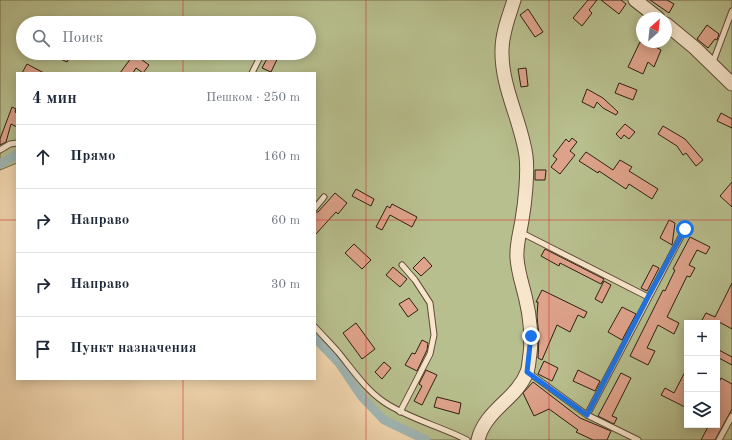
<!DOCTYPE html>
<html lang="ru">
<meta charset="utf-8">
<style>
:root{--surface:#fff;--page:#f6f6f7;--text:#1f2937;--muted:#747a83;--line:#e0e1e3}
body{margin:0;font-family:"Old Standard TT",serif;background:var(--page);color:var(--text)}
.controls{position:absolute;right:12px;bottom:12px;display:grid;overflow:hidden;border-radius:0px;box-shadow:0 2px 10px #0003}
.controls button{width:36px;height:36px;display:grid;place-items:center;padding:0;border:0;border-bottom:1px solid var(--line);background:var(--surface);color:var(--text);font:20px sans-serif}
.compass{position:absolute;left:636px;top:12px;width:36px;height:36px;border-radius:50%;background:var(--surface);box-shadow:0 2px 10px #0003;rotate:27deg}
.stop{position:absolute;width:12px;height:12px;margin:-9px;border:3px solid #1a73e8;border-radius:50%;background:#fff}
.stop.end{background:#1a73e8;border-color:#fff;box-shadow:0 1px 4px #0008}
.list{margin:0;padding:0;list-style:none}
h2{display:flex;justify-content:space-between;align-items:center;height:52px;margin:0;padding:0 16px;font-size:17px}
h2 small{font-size:13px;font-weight:400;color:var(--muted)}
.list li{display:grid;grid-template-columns:26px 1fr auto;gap:12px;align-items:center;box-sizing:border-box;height:64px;padding:0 16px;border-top:1px solid var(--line)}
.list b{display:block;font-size:15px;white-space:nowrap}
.list em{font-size:13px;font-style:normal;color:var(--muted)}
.icon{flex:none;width:22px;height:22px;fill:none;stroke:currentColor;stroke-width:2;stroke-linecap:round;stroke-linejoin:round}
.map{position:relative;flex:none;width:732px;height:440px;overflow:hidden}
.search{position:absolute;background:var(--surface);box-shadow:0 2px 10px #0003;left:16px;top:16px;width:300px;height:44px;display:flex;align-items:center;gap:10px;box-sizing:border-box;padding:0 14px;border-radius:22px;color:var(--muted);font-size:15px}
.panel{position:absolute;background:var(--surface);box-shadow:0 2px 10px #0003;left:16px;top:72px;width:300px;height:308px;border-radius:0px}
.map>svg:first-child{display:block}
</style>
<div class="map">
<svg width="732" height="440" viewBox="0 0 732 440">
<rect width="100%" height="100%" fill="#f3d8b1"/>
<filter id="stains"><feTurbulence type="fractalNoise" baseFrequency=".005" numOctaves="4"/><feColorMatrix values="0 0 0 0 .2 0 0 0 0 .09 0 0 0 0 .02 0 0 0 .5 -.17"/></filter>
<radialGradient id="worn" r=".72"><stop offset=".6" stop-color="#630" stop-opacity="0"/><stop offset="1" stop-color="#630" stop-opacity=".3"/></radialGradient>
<path fill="#b8bf8e" stroke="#746e4f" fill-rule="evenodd" d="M 0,0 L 732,0 L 732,440 L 426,440 L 384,420 L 362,397 L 339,363 L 315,338 L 315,73 L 17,73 L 17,163 L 0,170 ZM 642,18 L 666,18 L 666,42 L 642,42 ZM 23,23 L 309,23 L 309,53 L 23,53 ZM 687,323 L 717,323 L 717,425 L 687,425 Z"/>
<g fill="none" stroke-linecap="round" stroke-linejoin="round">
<g stroke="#a0b7b6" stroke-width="9">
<polyline points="0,164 17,154"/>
<polyline points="315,338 339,363 362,397 384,420 426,440"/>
</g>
</g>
<g fill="#dea38b" stroke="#311e10">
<polygon points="588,0 597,0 589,10 592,13 582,26 573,18"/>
<polygon points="601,0 621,0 626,4 619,14"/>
<polygon points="650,0 667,0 674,4 669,13"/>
<polygon points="528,9 543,32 535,37 520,15"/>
<polygon points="707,25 719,34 717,40 715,39 708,48 697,39"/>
<polygon points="640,42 647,42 661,50 654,67 648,62 643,74 628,67"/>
<polygon points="48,53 72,53 67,62"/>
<polygon points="270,53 280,53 271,72 262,68"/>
<polygon points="134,54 149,65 143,73 136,68 133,73 120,73"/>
<polygon points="27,64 44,73 22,73"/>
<polygon points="526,68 528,86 521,87 518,69"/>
<polygon points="619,83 637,90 633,100 615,93"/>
<polygon points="587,89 603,98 618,112 616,115 603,108 597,102 594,108 582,102"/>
<polygon points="12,107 16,109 15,112 17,113 17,127 11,124 6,142 0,145 0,139"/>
<polygon points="721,113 732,119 732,128 717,121"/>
<polygon points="625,124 635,132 629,139 624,135 621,139 616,134"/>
<polygon points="663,126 685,139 703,160 696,166 686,153 683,155 677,146 658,134"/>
<polygon points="572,138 577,142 570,151 575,155 560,174 551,167 557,159 553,156 566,139 569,142"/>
<polygon points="586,152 613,170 620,160 632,167 629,171 658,189 652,199 629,184 626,189 599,171 598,173 579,161"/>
<polygon points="535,170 546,170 545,180 535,180"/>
<polygon points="732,182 732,207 720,196"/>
<polygon points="356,189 374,199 371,206 352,196"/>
<polygon points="335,193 347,203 338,214 336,212 315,235 315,212 318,212"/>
<polygon points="392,204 417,217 412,227 390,215 382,230 376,227 387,206 390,208"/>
<polygon points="669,220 675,223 672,245 660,238"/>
<polygon points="690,237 710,247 706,254 697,250 689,265 695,268 690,277 687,276 667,317 679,323 674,334 658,325 647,348 655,351 648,365 630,356 663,290 665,291 675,270 673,269"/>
<polygon points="354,244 371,260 362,269 345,253"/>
<polygon points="545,249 604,279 601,284 560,263 559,266 541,256"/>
<polygon points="424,257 432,266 421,276 413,268"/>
<polygon points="653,265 659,268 647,291 641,288"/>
<polygon points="393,267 407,279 400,287 386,275"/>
<polygon points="604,281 611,285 602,303 595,299"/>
<polygon points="732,283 732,329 721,323 708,323 702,320 706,313 715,317"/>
<polygon points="542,290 587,312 584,318 578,315 570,332 557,325 542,360 538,358 539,337 537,316 538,302 536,302"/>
<polygon points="409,298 418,310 408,317 399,304"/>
<polygon points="622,307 636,314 622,340 608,332"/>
<polygon points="356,323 375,349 362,359 343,333"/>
<polygon points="422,340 428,343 427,350 417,371 405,365 412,353 415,354"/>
<polygon points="717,349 732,357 732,365 717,357"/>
<polygon points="544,361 558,368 552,381 538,374"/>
<polygon points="384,362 391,368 382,379 375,372"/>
<polygon points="687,368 687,408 661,395 665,388 674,393"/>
<polygon points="426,370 437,375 422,405 414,401 422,386 419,384"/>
<polygon points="578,370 600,381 595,391 573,381"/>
<polygon points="621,373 631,378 612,416 617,418 614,424 598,416"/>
<polygon points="721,378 732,384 732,409 715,440 701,440 709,425 717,425 717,386"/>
<polygon points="533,382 580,418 611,431 607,440 593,440 576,432 578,430 549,409 534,416 523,393"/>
<polygon points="437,397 461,403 459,414 434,407"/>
</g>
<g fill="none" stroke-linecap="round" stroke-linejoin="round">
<g stroke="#624c38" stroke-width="7">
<g id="service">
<polyline points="713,62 732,11"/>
<polyline points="252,73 262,53"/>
<polyline points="0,150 10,144 17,143"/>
<polyline points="315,208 324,197"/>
<polyline points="520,232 648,297"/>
<path d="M 315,327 C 323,336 331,344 338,352 C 352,369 365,389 384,402 C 409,419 440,426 467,440"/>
<polyline points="528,372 587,415 685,229"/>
<polyline points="400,412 430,354 434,335 430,303 415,280 402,265"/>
<polyline points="587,415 638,440"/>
<polyline points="719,440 732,416"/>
</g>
</g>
<g stroke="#624c38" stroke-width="15">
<g id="tertiary">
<polyline points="635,0 658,18"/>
<polyline points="666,24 695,48 732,84"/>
<path d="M 478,440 C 485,410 517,399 527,372 C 529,367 529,359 530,354 C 532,338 530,316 526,300 C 523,286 518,273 517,258 C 516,245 520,233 522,220 C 525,203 528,173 526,156 C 521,120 501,87 502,50 C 502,33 509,16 514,0"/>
</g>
</g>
<use href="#service" stroke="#f7e6cc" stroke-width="5"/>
<use href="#tertiary" stroke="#f7e6cc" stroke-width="13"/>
</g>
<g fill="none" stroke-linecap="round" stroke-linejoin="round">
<polyline stroke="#1a73e8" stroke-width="5" points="531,336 527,372 587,415 648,297 685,229"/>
</g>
<path fill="none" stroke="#d62828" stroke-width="1" stroke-opacity="0.55" d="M 183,0 L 183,23M 366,0 L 366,440M 549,0 L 549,440M 183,53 L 183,73M 0,220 L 17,220M 315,220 L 732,220M 183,379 L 183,440"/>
<rect width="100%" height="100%" filter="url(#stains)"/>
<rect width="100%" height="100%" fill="url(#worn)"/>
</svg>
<div class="controls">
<button>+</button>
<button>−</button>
<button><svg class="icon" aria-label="layers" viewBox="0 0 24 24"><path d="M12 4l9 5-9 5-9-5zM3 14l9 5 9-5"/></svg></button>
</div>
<svg class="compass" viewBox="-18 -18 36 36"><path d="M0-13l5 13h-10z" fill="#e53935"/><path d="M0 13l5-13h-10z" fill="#747a83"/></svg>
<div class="stop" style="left:685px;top:229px"></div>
<div class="stop end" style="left:531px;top:336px"></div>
<div class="search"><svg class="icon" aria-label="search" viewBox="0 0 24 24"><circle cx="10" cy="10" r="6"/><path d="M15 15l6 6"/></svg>Поиск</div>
<section class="panel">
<h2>4 мин<small>Пешком · 250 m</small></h2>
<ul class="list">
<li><svg class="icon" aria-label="ahead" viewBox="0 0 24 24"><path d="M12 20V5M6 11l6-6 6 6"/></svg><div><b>Прямо</b></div><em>160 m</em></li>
<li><svg class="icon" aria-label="right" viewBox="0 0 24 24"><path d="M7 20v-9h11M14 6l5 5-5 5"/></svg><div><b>Направо</b></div><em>60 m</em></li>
<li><svg class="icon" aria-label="right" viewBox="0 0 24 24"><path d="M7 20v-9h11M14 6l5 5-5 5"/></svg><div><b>Направо</b></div><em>30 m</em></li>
<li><svg class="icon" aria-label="arrive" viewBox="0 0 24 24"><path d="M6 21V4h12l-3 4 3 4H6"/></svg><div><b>Пункт назначения</b></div></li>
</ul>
</section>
</div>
